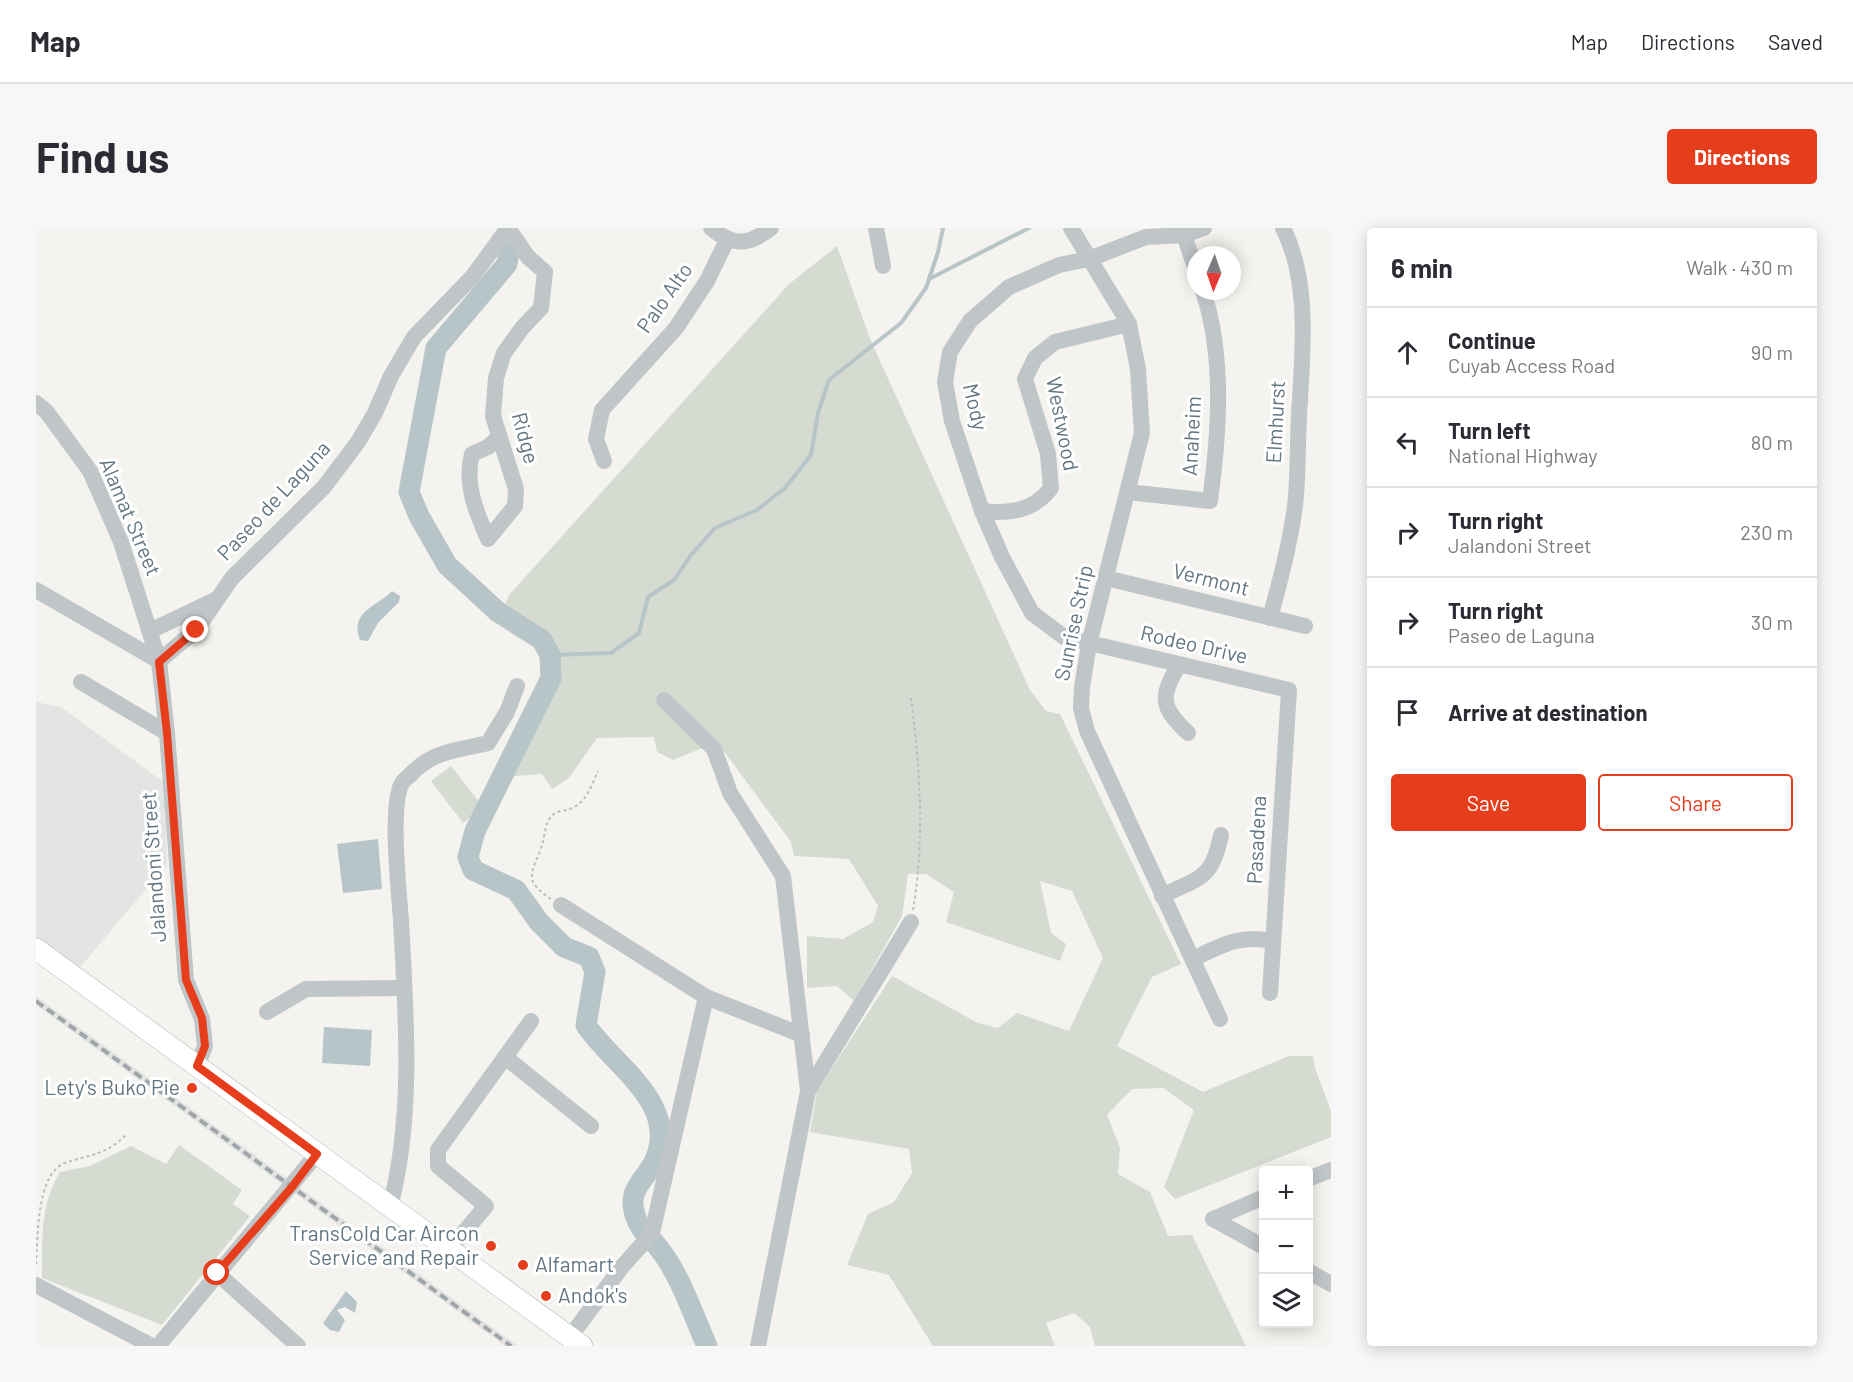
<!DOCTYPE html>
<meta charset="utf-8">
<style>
:root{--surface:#fff;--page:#f7f7f7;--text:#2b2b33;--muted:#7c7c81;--line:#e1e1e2;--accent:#e63e1d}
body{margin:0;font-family:Barlow,sans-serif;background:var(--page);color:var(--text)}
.controls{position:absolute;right:18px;bottom:18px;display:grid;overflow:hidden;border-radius:6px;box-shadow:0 3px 15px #0003}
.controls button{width:54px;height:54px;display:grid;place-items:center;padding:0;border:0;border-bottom:2px solid var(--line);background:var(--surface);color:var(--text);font:30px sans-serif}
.compass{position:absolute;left:1151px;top:18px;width:54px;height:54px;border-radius:50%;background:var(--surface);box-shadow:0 3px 15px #0003;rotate:182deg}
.stop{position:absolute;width:18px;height:18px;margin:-14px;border:4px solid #e63e1d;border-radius:50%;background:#fff}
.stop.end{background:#e63e1d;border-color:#fff;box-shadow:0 2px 6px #0008}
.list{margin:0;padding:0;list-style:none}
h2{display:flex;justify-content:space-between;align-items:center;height:78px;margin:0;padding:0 24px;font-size:26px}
h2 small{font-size:20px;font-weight:400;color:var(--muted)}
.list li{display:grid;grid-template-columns:39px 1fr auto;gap:18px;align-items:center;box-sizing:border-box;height:90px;padding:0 24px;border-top:2px solid var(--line)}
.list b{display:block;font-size:22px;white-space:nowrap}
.list p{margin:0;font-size:20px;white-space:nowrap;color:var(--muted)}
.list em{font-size:20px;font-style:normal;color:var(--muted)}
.actions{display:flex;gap:12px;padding:18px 24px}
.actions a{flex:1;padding:14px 0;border:2px solid var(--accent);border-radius:6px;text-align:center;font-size:21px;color:var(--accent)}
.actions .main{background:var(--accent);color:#fff}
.icon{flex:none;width:33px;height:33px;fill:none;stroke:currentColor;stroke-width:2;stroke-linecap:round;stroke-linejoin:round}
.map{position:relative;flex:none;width:1295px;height:1118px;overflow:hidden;border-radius:6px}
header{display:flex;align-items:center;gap:36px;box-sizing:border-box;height:84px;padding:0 30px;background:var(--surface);border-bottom:2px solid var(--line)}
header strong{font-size:28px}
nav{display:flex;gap:33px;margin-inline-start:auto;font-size:21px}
.intro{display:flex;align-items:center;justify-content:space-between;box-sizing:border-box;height:144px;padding:0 36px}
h1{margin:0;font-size:42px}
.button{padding:15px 27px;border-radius:6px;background:var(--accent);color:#fff;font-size:21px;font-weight:700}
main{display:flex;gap:36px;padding:0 36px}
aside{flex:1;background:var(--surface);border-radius:6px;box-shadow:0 3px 15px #0003}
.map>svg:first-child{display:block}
</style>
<header>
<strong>Map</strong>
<nav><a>Map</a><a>Directions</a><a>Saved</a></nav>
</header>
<div class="intro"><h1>Find us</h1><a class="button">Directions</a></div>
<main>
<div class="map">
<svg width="1295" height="1118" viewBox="0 0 1295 1118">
<rect width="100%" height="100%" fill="#f4f3ef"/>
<g fill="#e4e5e3">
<polygon points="0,474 25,479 129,555 131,636 41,743 0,713"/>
<polygon points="0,768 263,959 482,1118 469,1118 240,952 0,777"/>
</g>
<g fill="#d5dbd0">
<polygon points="801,18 834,111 994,462 1010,483 1024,486 1145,736 1116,749 1081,818 1167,864 1253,828 1277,828 1279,840 1295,883 1295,909 1139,971 1128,959 1158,882 1127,860 1096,861 1071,887 1084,920 1082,946 1114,964 1132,1008 1156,1007 1210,1118 1059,1118 1054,1099 1038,1085 1010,1095 1019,1118 897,1118 853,1047 811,1037 832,986 858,974 876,945 873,921 774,904 781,863 856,748 942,795 962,800 981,785 1033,803 1067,730 1036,663 1004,653 1015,705 1030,716 1024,733 910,694 918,664 890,646 872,646 866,688 818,773 801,758 771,760 771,708 807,711 837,694 842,678 813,631 758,628 755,614 681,514 637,532 621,524 618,509 561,510 532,551 516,561 506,546 466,549 515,450 514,427 506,411 468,378 473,367 753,56"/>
<polygon points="415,538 448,580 427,595 395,553"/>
<path d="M 143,917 L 206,962 L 197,976 L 214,988 L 126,1097 L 6,1050 C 6,1013 4,977 24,944 L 54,938 L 95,918 L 130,936 Z"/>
</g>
<g fill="#b8c5c8">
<path d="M 356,363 L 364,368 L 363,374 L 342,395 L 332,413 L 324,412 C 313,383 341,379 356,363 Z"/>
<polygon points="342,611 346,661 307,665 301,616"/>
<polygon points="288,799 336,802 334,838 286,835"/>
<polygon points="310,1063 321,1074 319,1085 309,1079 301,1082 309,1092 303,1104 294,1102 287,1095"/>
</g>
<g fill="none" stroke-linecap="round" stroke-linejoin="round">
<g stroke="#b8c5c8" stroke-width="4">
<polyline points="893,51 993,0"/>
<polyline points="514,427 575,425 603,405 612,369 638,352 655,327 679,300 721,282 749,260 775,227 782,185 793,152 865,95 890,60 902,24 907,0"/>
</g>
<path stroke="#b8c5c8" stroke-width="21" d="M 474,18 L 471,36 L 400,120 L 373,264 L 383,288 L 411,337 L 462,384 L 506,412 L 514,427 L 515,450 L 439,603 L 432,629 L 437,642 L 480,662 L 503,694 L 528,719 L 553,729 L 559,744 L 550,797 C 576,837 646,876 618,934 C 608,954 591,961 599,987 C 604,1004 616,1010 625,1023 C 646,1051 657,1087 671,1118"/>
<g stroke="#b3b8bb" stroke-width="22">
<polyline id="major" points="0,721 546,1118"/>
</g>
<g stroke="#babcbe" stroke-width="2" stroke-dasharray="3 3" stroke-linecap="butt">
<path d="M 875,470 C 884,541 889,612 877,682"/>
<path d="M 515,671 C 486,651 496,646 505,620 C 510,609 507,594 518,586 C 523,582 531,583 536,580 C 551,574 556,556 562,543"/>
<path d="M 0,1036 C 2,1009 0,946 29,935 C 55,926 70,927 90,907"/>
</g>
<g stroke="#c0c5c7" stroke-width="16">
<path d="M 675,0 C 697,18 712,18 735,0"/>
<polyline points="840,0 847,38"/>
<polyline points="1035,0 1093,96 1102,141 1106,205 1053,416 1046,459 1045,480 1051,503 1184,791"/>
<polyline points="1168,0 1148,7 1110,9 1053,31 1023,37 973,59 934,93 914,124 909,154 916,193 946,283 966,329 996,385 1028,409 1253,462 1234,765"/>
<polyline points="1148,7 1160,42"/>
<polyline points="0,175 10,183 54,243 85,314 123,433 131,505 150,752 166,791 169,818 161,838"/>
<path d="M 463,209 L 452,219 L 436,226 C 428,255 440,284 452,311 L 479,278 L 480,261 L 457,188 L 460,150 L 468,125 L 486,100 L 505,80 L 509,44 L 492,29 L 472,0"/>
<polyline points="568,233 560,211 566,182 640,100 671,53 691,12"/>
<path d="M 1092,264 L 1174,273 C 1183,206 1189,129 1167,63"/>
<path d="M 946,283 C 973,286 998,283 1015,260 L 1012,226 L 989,151 L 999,130 L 1019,114 L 1093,96"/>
<polyline points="1070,350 1269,398"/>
<polyline points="0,362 123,433"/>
<path d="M 1234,390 C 1244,353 1254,316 1259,278 C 1263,243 1261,207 1264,172 C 1267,117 1273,51 1247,0"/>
<polyline points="114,403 179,372"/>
<polyline points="123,433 160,402 196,350 288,259 322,214 339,185 355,148 378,109 437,48 472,0"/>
<path d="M 1143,437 C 1124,468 1124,479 1152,505"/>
<polyline points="45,454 131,505"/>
<polyline points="628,472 678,521 694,565 747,648 772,863 722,1118"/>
<path d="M 1126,668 C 1164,649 1176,652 1185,607"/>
<polyline points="525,677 670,769 766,807"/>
<path d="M 1157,731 C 1186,717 1204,706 1237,713"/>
<polyline points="231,784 270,761 368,760"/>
<polyline points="469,829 555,898"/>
<polyline points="772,863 875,694"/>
<polyline points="1272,951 1295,942"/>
<path d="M 354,979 C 378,888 370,787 365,693 C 363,663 354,582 365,557 C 366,553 371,550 374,547 C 398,522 420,523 452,515 L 471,484 L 481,458"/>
<polyline points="1177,991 1228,1019"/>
<polyline points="1177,991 1228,969"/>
<polyline points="413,1022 450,978 402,938 402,922 495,793"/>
<polyline points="1272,1043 1295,1056"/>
<polyline points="181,1045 262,1118"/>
<polyline points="0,1057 116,1118"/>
<polyline points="534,1109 585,1040 616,1005 670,769"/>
<polyline points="122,1118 281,926"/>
</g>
<use href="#major" stroke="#fff" stroke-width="21"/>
<polyline stroke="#9fa6ab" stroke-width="4" stroke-dasharray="9 4.5" stroke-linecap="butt" points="0,773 475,1118"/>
</g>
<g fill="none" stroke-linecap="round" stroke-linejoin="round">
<polyline stroke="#e63e1d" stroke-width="8" points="160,402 123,434 131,505 150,752 166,790 169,818 161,838 281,926 256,959 181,1045"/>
</g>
<g fill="#e63e1d" stroke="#fff" stroke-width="2">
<circle cx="156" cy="860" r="6"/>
<circle cx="455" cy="1018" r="6"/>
<circle cx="487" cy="1037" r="6"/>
<circle cx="510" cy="1068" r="6"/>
</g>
<g text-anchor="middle" stroke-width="6" stroke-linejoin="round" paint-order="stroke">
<g font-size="21" fill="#627581" stroke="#fff">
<text transform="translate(629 70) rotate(-55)" y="7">Palo Alto</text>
<text transform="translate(939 179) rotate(77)" y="7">Mody</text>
<text transform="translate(1240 194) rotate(-87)" y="7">Elmhurst</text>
<text transform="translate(1026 196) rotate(79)" y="7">Westwood</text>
<text transform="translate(1156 208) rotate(-87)" y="7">Anaheim</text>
<text transform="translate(489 210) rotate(75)" y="7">Ridge</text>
<text transform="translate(238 273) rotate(-47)" y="7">Paseo de Laguna</text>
<text transform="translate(94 289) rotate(67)" y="7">Alamat Street</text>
<text transform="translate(1175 352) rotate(14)" y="7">Vermont</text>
<text transform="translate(1038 395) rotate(-78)" y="7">Sunrise Strip</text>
<text transform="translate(1158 417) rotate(13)" y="7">Rodeo Drive</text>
<text transform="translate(1221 612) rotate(-87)" y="7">Pasadena</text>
<text transform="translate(118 639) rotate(-94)" y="7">Jalandoni Street</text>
</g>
<g font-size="21" fill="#627581" stroke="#fff" text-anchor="end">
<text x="144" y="867">Lety's Buko Pie</text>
<text x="443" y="1013">TransCold Car Aircon<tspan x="443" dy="24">Service and Repair</tspan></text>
<text x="499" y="1044" text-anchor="start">Alfamart</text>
<text x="522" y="1075" text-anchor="start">Andok's</text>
</g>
</g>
</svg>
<div class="controls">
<button>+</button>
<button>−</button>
<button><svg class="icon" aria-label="layers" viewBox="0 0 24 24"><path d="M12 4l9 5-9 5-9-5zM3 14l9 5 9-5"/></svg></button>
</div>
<svg class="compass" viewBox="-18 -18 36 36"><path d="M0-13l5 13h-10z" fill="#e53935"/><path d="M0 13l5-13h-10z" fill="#7c7c81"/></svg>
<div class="stop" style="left:181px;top:1045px"></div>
<div class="stop end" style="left:160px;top:402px"></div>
</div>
<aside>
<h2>6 min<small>Walk · 430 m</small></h2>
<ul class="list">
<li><svg class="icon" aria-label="ahead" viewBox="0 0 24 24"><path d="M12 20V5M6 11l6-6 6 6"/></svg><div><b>Continue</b><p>Cuyab Access Road</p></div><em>90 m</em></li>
<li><svg class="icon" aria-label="left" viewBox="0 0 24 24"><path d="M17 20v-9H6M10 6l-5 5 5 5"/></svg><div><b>Turn left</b><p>National Highway</p></div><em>80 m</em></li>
<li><svg class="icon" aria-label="right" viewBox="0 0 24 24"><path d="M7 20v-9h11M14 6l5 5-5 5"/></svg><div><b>Turn right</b><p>Jalandoni Street</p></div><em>230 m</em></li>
<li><svg class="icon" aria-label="right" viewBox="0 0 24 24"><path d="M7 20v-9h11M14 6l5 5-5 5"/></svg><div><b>Turn right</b><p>Paseo de Laguna</p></div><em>30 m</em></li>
<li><svg class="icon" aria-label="arrive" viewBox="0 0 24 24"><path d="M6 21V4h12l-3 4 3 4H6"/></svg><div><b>Arrive at destination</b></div></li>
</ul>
<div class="actions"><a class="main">Save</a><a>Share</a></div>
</aside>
</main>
